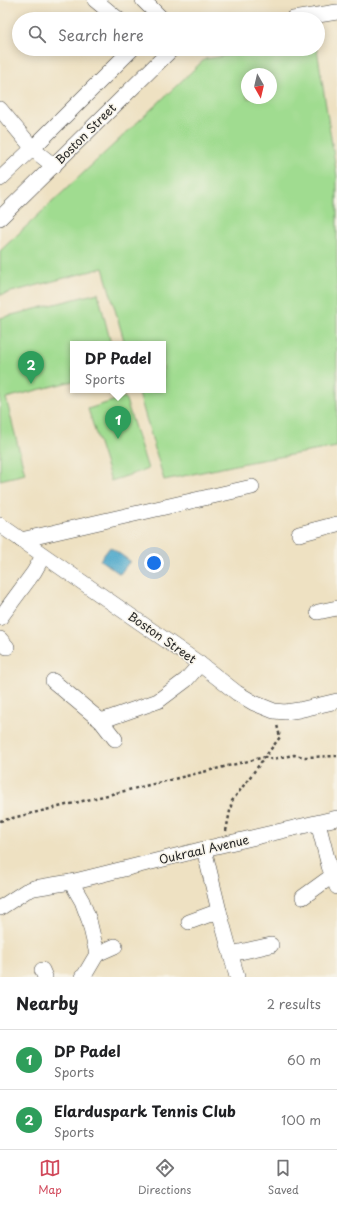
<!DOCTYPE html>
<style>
:root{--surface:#fff;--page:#f6f6f6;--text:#202124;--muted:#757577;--line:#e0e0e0;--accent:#d1495b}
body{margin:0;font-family:"Playpen Sans",sans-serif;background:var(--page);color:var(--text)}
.compass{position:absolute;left:241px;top:68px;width:36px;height:36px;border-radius:50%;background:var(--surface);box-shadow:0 2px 10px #0003;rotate:172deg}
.you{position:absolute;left:154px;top:563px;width:14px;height:14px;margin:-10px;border:3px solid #fff;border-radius:50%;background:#1a73e8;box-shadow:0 0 0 6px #1a73e833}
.badge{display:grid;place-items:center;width:26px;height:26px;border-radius:50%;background:var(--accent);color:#fff;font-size:13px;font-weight:700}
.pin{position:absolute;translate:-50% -33px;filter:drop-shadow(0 1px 2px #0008)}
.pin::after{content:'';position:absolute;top:21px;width:14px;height:12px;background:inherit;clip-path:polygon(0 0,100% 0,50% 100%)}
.popup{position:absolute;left:70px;top:341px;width:96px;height:52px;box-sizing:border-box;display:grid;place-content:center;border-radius:0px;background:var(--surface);filter:drop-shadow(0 1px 3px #0005);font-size:13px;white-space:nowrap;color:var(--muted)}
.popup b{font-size:15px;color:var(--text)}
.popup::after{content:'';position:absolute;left:50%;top:100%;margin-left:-8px;border:8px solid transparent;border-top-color:var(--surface)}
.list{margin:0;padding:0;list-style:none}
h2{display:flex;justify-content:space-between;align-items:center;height:52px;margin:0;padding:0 16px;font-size:17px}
h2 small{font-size:13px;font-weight:400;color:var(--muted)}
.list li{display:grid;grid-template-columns:26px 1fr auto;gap:12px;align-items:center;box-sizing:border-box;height:60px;padding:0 16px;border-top:1px solid var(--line)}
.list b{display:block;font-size:15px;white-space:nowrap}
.list p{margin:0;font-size:13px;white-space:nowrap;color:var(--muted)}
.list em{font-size:13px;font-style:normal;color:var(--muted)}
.icon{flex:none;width:22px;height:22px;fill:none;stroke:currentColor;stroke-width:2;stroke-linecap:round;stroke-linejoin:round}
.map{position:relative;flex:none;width:337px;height:977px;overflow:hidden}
.search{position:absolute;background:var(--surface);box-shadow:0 2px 10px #0003;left:12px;right:12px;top:12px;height:44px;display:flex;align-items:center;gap:10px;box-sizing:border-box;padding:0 14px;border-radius:22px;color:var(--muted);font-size:15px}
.sheet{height:172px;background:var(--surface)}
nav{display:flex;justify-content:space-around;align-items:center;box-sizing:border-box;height:56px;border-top:1px solid var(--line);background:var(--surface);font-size:11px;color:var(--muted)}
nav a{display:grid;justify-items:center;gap:2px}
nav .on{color:var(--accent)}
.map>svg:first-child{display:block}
</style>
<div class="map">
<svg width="337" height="977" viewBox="0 0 337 977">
<rect width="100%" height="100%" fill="#f7f3e8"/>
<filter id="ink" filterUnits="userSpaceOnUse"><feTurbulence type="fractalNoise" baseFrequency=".025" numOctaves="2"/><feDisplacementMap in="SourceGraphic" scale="8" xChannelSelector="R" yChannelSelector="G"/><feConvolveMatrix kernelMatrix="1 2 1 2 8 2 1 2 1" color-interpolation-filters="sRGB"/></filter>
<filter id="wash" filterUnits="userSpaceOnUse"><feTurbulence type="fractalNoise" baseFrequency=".012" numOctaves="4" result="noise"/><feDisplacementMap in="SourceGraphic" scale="16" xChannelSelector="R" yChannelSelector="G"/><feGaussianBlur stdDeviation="0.9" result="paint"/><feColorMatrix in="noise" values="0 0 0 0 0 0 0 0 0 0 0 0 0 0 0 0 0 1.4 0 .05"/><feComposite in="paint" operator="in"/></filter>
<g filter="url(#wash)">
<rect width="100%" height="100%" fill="#eee1c2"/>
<g fill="#a0dc90" stroke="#66845e" fill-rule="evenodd">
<path d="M 270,49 L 317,49 L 337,176 L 337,447 L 250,462 L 164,480 L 138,390 L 163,390 L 163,344 L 125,344 L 103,268 L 0,295 L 0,251 L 205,59 ZM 247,74 L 271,74 L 271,98 L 247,98 Z"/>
<polygon points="98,293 111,344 73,344 73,381 6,398 25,474 0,480 0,318"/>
<polygon points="125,397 148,469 111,481 88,409"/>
</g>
<polygon fill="#4ca7ca" stroke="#3c697a" points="110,547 130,561 120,574 100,560"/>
</g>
<g filter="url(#ink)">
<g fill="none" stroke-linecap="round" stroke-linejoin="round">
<g stroke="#484642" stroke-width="16">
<g id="minor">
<polyline points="95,0 118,19"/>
<polyline points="143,0 162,19"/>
<polyline points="293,19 337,12"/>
<polyline points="0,109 35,151 54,166"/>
<polyline points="0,179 33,148 132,49"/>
<polyline points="0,218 172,49"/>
<polyline points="0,525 200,664 237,693 254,703 274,711 285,712 299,710 337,701"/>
<polyline points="299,534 337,524"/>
<polyline points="21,540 252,487"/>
<polyline points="318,612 337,608"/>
<polyline points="0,618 34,572 43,556"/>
<polyline points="0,639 7,647"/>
<polyline points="53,681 101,721 115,739"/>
<polyline points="101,721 158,701 186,680 200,664"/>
<polyline points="318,823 329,866 337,887"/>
<polyline points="204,849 219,911 237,977"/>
<polyline points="71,882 82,901 89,920 97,954 84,976 82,977"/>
<polyline points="303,897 332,876"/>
<polyline points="0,908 26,891 34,888 71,882 204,849 337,818"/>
<polyline points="189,922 219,911"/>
<polyline points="97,954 115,946"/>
<polyline points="231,954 271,945"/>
<polyline points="42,970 45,977"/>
</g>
</g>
<g stroke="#484642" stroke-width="2.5" stroke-dasharray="3 3" stroke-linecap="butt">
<polyline points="0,821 265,757 280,737 277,725"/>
<polyline points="226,831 232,801 265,757 272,759 294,755 305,757 337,756"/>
</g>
<use href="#minor" stroke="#fff" stroke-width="15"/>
</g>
</g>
<g text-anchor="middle" stroke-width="3" stroke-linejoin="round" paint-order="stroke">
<g font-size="12" fill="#2b2b2b" stroke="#f7f3e8">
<text transform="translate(86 134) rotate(-45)" y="4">Boston Street</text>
<text transform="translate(162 638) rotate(35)" y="4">Boston Street</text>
<text transform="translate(204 850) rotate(-13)" y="4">Oukraal Avenue</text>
</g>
</g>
</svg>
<svg class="compass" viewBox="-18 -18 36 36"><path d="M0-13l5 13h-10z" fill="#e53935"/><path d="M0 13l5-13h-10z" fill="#757577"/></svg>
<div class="you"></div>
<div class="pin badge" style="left:118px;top:439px;background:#2e9e5b">1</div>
<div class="popup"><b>DP Padel</b>Sports</div>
<div class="pin badge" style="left:31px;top:384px;background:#2e9e5b">2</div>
<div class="search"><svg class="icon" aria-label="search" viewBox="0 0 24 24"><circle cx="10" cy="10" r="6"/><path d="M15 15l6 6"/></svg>Search here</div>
</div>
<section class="sheet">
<h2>Nearby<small>2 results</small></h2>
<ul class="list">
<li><span class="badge" style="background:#2e9e5b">1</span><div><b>DP Padel</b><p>Sports</p></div><em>60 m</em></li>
<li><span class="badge" style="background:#2e9e5b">2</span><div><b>Elarduspark Tennis Club</b><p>Sports</p></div><em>100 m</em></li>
</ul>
</section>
<nav>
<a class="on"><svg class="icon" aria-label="map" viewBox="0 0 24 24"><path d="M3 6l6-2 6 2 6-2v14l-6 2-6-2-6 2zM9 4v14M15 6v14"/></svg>Map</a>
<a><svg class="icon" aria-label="directions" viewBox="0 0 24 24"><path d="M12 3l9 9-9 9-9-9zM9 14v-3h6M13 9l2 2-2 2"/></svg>Directions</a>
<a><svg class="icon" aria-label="saved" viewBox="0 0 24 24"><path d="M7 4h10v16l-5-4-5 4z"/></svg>Saved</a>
</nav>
